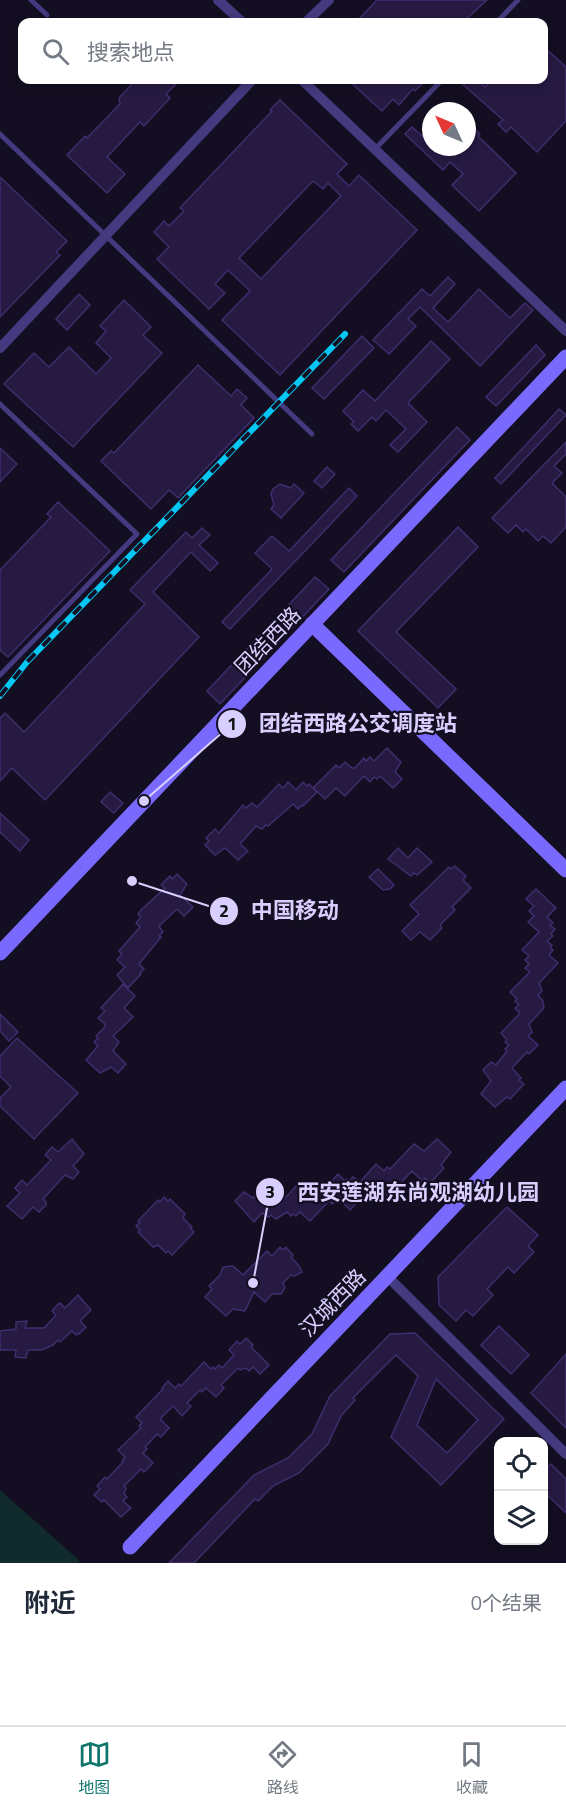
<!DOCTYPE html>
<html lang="zh">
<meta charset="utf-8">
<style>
:root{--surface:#fff;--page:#f6f6f7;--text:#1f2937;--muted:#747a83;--line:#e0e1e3;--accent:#0f766e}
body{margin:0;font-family:"Titillium Web","Noto Sans SC",sans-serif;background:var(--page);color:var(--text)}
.controls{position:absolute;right:18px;bottom:18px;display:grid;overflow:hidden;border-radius:12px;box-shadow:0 3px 9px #0003}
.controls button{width:54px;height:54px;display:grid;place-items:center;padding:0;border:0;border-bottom:2px solid var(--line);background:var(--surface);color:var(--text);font:30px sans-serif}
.compass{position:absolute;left:422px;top:102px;width:54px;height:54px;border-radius:50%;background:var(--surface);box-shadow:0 3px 9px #0003;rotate:314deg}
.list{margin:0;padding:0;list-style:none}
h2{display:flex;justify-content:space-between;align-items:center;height:78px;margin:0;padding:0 24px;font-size:26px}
h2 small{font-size:20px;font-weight:400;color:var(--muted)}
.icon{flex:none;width:33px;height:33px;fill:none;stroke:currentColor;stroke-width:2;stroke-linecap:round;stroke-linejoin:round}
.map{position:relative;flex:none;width:566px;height:1563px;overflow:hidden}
.search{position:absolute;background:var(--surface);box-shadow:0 3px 9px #0003;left:18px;right:18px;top:18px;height:66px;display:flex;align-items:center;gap:15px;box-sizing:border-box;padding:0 21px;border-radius:12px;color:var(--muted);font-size:22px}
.sheet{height:162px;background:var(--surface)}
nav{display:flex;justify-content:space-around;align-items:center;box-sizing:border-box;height:84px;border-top:2px solid var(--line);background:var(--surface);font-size:16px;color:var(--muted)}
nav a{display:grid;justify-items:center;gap:3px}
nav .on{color:var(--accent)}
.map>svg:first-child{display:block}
</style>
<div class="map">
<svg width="566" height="1563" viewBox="0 0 566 1563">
<rect width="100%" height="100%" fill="#130e21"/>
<polygon fill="#112a2b" points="0,1490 80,1561 77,1563 0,1563"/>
<g fill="#261a42" stroke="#3f2d6d" stroke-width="1.5" fill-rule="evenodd">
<polygon points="377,0 487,0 463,22 356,22"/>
<polygon points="543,46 566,67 566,121 537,152 511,127 506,132 498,124 503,120 458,80 477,80 485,87 492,80 543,80"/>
<polygon points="136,80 180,80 166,94 170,98 144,126 140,122 107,157 125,174 107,193 67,155 85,136 87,138 120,104 119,98"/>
<polygon points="348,80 426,80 415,91 413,89 399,105 393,99 382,111"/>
<path d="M 280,100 L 347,164 L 337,174 L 349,186 L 359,175 L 417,230 L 280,375 L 222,320 L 250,291 L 228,270 L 215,284 L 225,293 L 209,309 L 157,259 L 169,247 L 154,232 L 164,221 L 169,226 L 184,211 L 180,208 L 272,111 L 270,110 ZM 313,181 L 323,189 L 328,183 L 341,196 L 261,279 L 239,258 Z"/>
<polygon points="467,121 480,134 478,136 516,173 479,211 452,185 463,174 450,162 443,170 405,134 412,127 423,137 431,129 431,147 467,147"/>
<polygon points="0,177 67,241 56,252 60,255 0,317"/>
<polygon points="448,277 455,284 433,308 448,322 479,289 510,318 525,303 533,310 480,366 420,307 408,319 416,326 389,354 373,340 422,289 430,296"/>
<polygon points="79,294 90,305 67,330 56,319"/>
<polygon points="124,300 151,327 143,335 162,353 73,447 4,384 34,353 49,367 69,347 96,374 111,358 96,343 106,331 100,326"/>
<polygon points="362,336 374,348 324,399 312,388"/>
<polygon points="431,341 450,359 408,403 427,422 398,452 390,445 406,429 386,410 376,421 372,417 358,431 351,424 354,422 343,411 363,390 375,401"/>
<polygon points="536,345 545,355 496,406 486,397"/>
<polygon points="198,365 231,396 237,389 247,398 241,405 254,418 178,498 169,490 151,509 101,461 111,451 114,453"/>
<polygon points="559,409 566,415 501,484 495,478"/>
<polygon points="457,427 470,440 344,572 331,560"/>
<polygon points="566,442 566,454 554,466 562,473 552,483 566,497 566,527 551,543 543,536 538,541 526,529 523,532 516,525 508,533 492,518"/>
<polygon points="0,448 17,464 0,482"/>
<polygon points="327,467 335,474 322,488 314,481"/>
<polygon points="280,484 291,488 294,484 304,493 281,518 271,509 274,505 271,494 273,489"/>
<polygon points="349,488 357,496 328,527 230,629 222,622 272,569 255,553 272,536 289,551"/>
<polygon points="58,502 110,551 8,657 0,650 0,570 51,517 47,514"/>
<polygon points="458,527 478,547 396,632 456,689 438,708 358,631"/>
<polygon points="202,528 210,535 199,545 218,563 210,571 191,552 153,592 199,637 45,800 12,768 0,781 0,718 5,713 24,732 145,604 130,590 186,532 192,538"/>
<polygon points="315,577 329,589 220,704 207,691"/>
<polygon points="387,748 401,762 395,772 402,779 393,788 380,776 377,779 374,777 370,782 364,776 345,796 336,788 325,799 313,788 336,765 339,768 345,762 352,768 355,768 364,758 366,761 370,757 374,761"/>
<polygon points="288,782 296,790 303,782 307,786 309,784 317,792 303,806 302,805 298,809 293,804 268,826 266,825 262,829 256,826 240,844 248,851 238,860 225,848 215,855 205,845 209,841 206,838 215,829 219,833 243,805 246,808 252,803 257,807 279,784 283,788"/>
<polygon points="110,792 123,803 114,813 101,802"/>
<polygon points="0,813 29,840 20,851 0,832"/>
<polygon points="398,848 408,858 417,848 432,862 417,875 414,873 411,876 388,859"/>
<polygon points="455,866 466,876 463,880 471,888 452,907 455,910 440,925 442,928 430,940 420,932 411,940 402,931 419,914 410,905 449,867 451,869"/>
<polygon points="378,869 394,885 390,889 383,890 369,877"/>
<polygon points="177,874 187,884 180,895 193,907 184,916 177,909 159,926 163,932 159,936 161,937 139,964 144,969 140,973 141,974 128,988 117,975 125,967 117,960 122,954 119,951 140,927 136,923 141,917 138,914 142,909 165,888 161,885 170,876 172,879"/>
<polygon points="536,889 556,908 547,917 553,923 550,925 555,929 551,934 553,936 547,941 552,945 550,947 553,950 549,955 558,963 539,983 542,991 538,995 543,1001 544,1008 529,1024 532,1032 528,1036 538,1045 529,1054 527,1052 512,1068 521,1078 519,1080 524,1084 510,1099 507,1097 495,1107 481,1094 491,1081 483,1070 491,1062 496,1065 507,1051 505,1049 509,1045 505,1042 507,1040 501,1033 520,1013 515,1008 519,1005 515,1001 517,999 510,992 530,972 525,968 529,964 525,960 529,956 522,950 539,932 528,922 534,916 529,911 534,906 526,899"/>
<polygon points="123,984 135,996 124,1008 133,1017 113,1036 119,1042 113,1051 126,1064 118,1073 111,1067 100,1073 86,1060 98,1046 94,1042 98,1038 96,1036 105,1027 105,1024 98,1018 105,1011 101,1008"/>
<polygon points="0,1014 18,1032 9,1041 0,1031"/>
<polygon points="17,1038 78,1093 34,1139 0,1106 0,1098 11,1087 0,1076 0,1056"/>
<polygon points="72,1139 84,1154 73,1166 79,1172 73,1179 65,1175 43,1199 46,1202 46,1205 39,1212 33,1207 22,1219 7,1206 20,1193 15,1188 22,1180 27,1185 51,1160 45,1155 52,1147 58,1152"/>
<polygon points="437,1139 451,1152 441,1165 444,1168 430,1183 425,1178 422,1181 412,1171 397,1187 399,1189 390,1198 381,1189 376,1193 369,1190 350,1210 341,1201 339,1203 336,1200 332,1204 329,1201 310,1221 300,1212 296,1216 293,1214 291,1216 287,1212 276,1219 271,1215 269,1217 262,1213 254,1222 235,1201 244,1192 253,1198 256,1195 261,1199 266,1195 279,1205 297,1185 305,1192 307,1190 309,1192 312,1189 320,1194 338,1174 345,1181 347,1179 349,1181 353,1177 360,1182 376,1164 384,1171 387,1167 390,1169 414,1144 424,1151"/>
<polygon points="164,1197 168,1201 170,1199 185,1214 183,1218 192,1227 190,1228 194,1232 172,1255 168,1251 166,1253 158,1245 153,1247 138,1232 140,1230 136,1226 140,1222 138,1221 158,1200 160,1202"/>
<polygon points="507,1207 538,1235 528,1246 534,1252 514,1273 508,1267 487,1289 493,1295 473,1316 466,1310 456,1321 439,1305 438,1277"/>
<polygon points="280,1247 283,1250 286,1247 293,1255 291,1257 299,1266 302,1272 295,1276 291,1275 283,1283 285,1288 281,1294 272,1294 265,1302 254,1292 245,1311 233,1309 226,1316 205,1297 212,1289 209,1286 220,1275 223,1267 233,1266 243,1275 267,1251 272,1256"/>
<polygon points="78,1295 91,1310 80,1321 86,1327 79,1334 78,1333 76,1335 72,1331 60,1342 58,1340 53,1345 42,1350 28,1350 26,1358 15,1357 16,1350 0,1350 0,1331 16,1329 16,1322 27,1321 25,1328 44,1328 56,1315 52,1311 58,1304 60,1303 65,1308"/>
<polygon points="499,1326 529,1355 511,1374 481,1345"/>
<path d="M 415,1333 L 504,1419 L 441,1485 L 391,1437 L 418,1376 L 396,1355 L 353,1398 L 355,1400 L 341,1416 L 328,1444 L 299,1473 L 273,1486 L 258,1501 L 255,1499 L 194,1563 L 169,1563 L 254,1475 L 288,1458 L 312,1434 L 330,1396 L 390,1334 ZM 436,1379 L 478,1420 L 447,1453 L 417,1425 Z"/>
<polygon points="246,1338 253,1345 251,1347 269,1365 260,1374 253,1367 249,1371 246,1368 240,1370 238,1368 221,1385 224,1388 216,1397 206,1388 202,1392 200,1390 187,1403 191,1406 182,1416 173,1406 160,1419 169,1428 161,1437 157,1434 145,1447 147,1449 143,1453 153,1463 144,1472 141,1469 124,1486 126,1488 124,1494 127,1497 123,1501 131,1508 121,1517 104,1500 102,1502 94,1495 100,1489 97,1486 105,1477 107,1479 123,1462 122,1461 125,1457 118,1450 141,1428 139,1426 142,1423 136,1417 163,1389 162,1388 168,1381 175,1388 179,1384 181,1386 204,1362 211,1369 213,1367 215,1369 219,1365 222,1368 234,1355 229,1350 237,1341 240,1344"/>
<polygon points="566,1354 566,1428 531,1393"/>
<polygon points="551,1464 566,1479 566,1513 543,1491 543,1471"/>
</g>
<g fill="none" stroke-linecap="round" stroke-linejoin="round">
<g stroke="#433a7f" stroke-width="5">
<polyline points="31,0 47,15"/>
<polyline points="497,22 518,0"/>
<polyline points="0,134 312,434"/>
<polyline points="375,149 442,80"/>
<polyline points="0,404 137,534 0,675"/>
</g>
<g stroke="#433a7f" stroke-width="10">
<polyline points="218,0 242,22"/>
<polyline points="306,22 329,0"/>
<polyline points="302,80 566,331"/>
<polyline points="0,348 252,80"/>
<polyline points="387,1276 566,1454"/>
</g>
<g stroke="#7969fc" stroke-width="15">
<polyline points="312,624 566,870"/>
<polyline points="0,953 566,357"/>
<polyline points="130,1547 566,1088"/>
</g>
<g stroke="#06c7f4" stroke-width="6">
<polyline id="rail" points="0,696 27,662 345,334"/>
</g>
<use href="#rail" stroke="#130e21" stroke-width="4" stroke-dasharray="11" stroke-linecap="butt"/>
</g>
<g text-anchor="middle" stroke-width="4.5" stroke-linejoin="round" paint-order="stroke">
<g font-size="21" fill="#d9cffe" stroke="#130e21">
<text transform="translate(268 641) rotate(-46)" y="7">团结西路</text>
<text transform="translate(333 1303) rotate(-46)" y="7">汉城西路</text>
</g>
</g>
<path fill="none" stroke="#d9cffe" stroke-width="2" d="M144 801L232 724M132 881L224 911M253 1283L270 1192"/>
<g fill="#d9cffe" stroke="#130e21" stroke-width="2">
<circle cx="144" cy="801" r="6"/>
<circle cx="132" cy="881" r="6"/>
<circle cx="253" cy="1283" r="6"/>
<circle cx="232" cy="724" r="15"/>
<circle cx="224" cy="911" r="15"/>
<circle cx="270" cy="1192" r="15"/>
</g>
<g font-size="18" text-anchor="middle" font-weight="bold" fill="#111">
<text x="232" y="730">1</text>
<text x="224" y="917">2</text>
<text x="270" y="1198">3</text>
</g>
<g font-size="22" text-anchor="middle" font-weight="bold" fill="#d9cffe" stroke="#130e21" stroke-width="4.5" stroke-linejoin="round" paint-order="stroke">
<text x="358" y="731">团结西路公交调度站</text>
<text x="295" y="918">中国移动</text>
<text x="418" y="1200">西安莲湖东尚观湖幼儿园</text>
</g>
</svg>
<div class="controls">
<button><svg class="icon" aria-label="locate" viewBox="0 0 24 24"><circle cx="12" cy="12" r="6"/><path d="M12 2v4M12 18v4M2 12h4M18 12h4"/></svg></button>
<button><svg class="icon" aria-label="layers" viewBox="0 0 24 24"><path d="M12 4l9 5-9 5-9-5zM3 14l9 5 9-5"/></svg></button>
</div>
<svg class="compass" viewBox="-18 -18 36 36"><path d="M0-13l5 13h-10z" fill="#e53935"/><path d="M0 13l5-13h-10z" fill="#747a83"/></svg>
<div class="search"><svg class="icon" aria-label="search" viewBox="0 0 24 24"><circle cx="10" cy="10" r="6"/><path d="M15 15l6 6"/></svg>搜索地点</div>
</div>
<section class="sheet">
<h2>附近<small>0个结果</small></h2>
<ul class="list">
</ul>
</section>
<nav>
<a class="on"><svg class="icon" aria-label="map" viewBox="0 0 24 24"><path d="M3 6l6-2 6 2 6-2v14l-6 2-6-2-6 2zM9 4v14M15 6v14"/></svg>地图</a>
<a><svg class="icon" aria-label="directions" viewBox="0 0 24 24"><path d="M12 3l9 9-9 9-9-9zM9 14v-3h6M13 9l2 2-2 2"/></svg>路线</a>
<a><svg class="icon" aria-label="saved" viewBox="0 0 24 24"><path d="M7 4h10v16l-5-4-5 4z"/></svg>收藏</a>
</nav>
